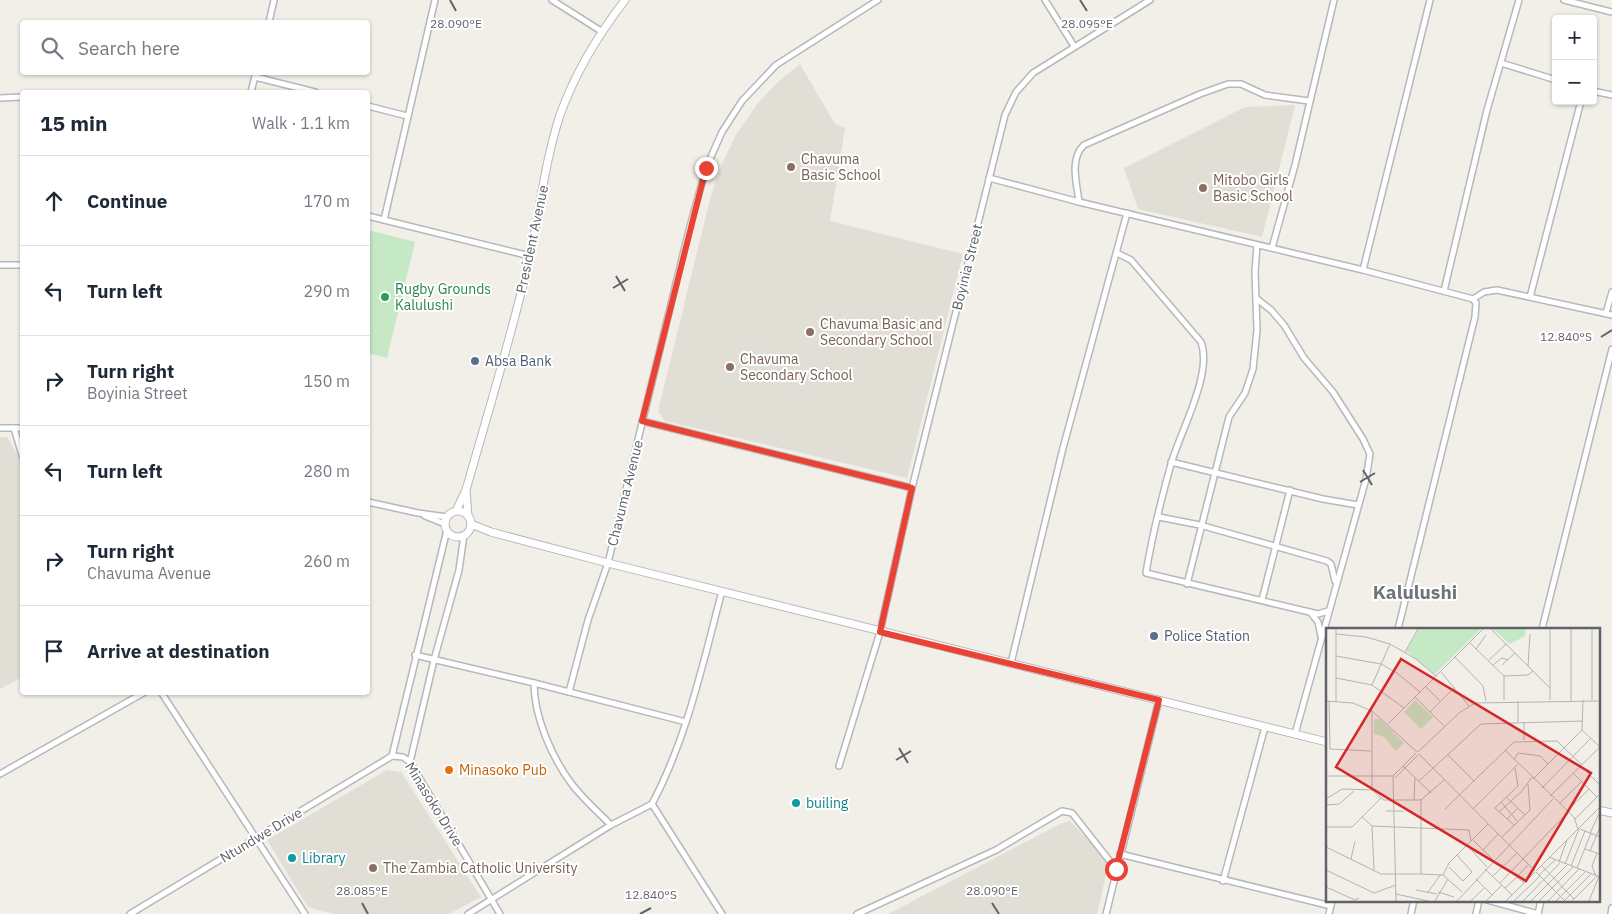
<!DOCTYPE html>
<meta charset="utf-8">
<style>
:root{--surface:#fff;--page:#f6f6f7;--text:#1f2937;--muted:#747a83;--line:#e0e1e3}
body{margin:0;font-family:"IBM Plex Sans",sans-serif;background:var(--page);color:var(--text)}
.controls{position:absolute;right:15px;top:15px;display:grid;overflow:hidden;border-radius:5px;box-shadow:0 1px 4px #0004}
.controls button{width:45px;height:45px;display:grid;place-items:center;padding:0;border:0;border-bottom:1px solid var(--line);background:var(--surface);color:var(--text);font:25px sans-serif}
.stop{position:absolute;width:15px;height:15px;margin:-11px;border:4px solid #ea4335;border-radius:50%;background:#fff}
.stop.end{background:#ea4335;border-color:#fff;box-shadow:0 1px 5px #0008}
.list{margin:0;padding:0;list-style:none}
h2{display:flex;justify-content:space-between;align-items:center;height:65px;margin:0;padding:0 20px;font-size:21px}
h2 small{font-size:16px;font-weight:400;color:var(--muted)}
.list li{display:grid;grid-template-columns:32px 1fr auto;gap:15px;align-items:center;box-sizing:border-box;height:90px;padding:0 20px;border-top:1px solid var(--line)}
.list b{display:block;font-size:19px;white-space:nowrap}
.list p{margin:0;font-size:16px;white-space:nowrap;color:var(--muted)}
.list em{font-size:16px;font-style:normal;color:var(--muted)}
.icon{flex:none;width:28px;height:28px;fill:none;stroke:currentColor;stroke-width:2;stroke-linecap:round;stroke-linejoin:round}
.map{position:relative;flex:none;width:1612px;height:914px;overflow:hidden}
.search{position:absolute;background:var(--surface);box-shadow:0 1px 4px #0004;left:20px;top:20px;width:350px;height:55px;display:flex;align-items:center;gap:12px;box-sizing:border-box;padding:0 18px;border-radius:5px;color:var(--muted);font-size:19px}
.panel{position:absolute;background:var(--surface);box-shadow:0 1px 4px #0004;left:20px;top:90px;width:350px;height:605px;border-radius:5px}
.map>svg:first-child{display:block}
</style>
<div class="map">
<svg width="1612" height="914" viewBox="0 0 1612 914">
<rect width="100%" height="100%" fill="#f1efe8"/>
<g fill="#e1ded6">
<polygon points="800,64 835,124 845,128 830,221 963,254 907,478 665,421 658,411 711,195 722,164 736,135 757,104 779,81"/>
<polygon points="1295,105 1262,237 1138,209 1124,168 1245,107"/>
<polygon points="0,437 7,437 22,463 22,677 0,689"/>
<polygon points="387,770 401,772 481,897 449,914 334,914 308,907 267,840"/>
<polygon points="1070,821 1109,862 1097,914 888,914 1060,824"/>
</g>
<polygon fill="#c5e8c5" points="368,230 415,242 387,358 368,353"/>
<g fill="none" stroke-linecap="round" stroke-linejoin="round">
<g stroke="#b5b8bc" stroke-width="8">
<g id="minor">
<polyline points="552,0 601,31"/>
<polyline points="1045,0 1074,46"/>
<polyline points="1564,0 1612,12"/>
<polyline points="269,22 274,0"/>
<polyline points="1501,63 1556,80"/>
<polyline points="255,77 315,92"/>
<polyline points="1593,91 1612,95"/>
<polyline points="251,92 256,72"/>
<polyline points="0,98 22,97"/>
<polyline points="368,106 407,116"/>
<polyline points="989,178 1079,202 1363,270 1473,299 1476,303 1475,317 1398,629"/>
<path d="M 1079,202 C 1077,184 1069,159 1084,145 L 1200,94 L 1228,84 L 1241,84 L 1265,95 L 1309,101"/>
<polyline points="368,216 530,256"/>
<polyline points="384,220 435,0"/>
<polyline points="1272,248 1295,165 1334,0"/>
<path d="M 1117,253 L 1131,260 L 1201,342 C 1213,374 1180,432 1171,464 C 1161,500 1152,536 1146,573 L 1318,614 L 1328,611"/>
<polyline points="0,265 22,265"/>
<polyline points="1363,270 1430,0"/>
<polyline points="1444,291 1487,110 1519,0"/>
<polyline points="1530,297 1581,101"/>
<polyline points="1257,299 1271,310 1284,325 1304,358 1333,392 1363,439 1370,454 1366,479 1295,734"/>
<polyline points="1473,299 1484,292 1497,290 1612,315"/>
<polyline points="1606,313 1612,292"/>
<polyline points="642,421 912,488"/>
<polyline points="0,428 22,428"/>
<polyline points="14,428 22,455"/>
<polyline points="1171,462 1323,499 1358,505"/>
<polyline points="368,502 418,513 447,517"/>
<polyline points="425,516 445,524"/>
<polyline points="1159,517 1200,525 1327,561 1331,564 1335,581"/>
<polyline points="1187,584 1229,417 1245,393 1253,369 1257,330 1255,272 1257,245"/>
<polyline points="1262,600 1290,490"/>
<polyline points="1311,613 1318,622 1321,636"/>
<polyline points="1542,629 1612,349"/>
<polyline points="415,655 534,683 686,722"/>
<polyline points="1011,663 1063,448 1127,213"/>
<path d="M 534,683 C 534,716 551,756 571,783 C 582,798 598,812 611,825"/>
<polyline points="161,692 305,914"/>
<polyline points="569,692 588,620 608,563 689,230 706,168 722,132 742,101 776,65 878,0"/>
<polyline points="392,756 447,530"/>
<polyline points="392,756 403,757 410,762 500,914"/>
<polyline points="410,762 434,660 459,570 464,535"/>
<polyline points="839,766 880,632 912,488 1005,115 1016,92 1033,73 1150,0"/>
<polyline points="0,774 145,692"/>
<polyline points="1120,854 1331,906"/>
<polyline points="1223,881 1265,727"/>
<polyline points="1487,900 1538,914"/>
<polyline points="130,914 392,756"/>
<polyline points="468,914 611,825 652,804"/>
<path d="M 722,914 L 652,804 C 687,738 703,663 722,591"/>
<polyline points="857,914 996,850 1062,811 1072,813 1116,869"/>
<polyline points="1106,914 1159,700"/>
<polyline points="1329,914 1332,900"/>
<polyline points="1411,914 1414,900"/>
<polyline points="1476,914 1479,900"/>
<polyline points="1538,914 1541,900"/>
<polyline points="1611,914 1612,908"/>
</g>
</g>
<g stroke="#b5b8bc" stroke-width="9">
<g id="tertiary">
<polyline points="466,490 468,516"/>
<path d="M 456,511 L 466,490 C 488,412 512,335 530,256 C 540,209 545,161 560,115 C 575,73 598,35 625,0"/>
<circle cx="458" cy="524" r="13"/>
<polyline points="471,524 491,532 608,563 1327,742"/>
<polyline points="1598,810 1612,813"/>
</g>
</g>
<use href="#minor" stroke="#fff" stroke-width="5"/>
<use href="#tertiary" stroke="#fff" stroke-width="7"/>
</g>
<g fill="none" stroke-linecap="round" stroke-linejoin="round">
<polyline stroke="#ea4335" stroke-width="6" points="706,168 642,421 912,488 880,632 1159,700 1116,869"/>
</g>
<path fill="none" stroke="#5f6368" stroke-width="2" d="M 450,0 L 456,11M 1080,0 L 1087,11M 616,276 L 625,291M 613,288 L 628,279M 1601,337 L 1612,330M 1363,470 L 1372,485M 1360,482 L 1375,473M 899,748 L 908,763M 896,760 L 911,751M 362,903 L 368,914M 992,903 L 999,914M 640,914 L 651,908"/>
<g fill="#8d6e63" stroke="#fff" stroke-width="2">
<circle cx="791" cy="167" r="5"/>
<circle cx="1203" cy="188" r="5"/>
<circle cx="810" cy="332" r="5"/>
<circle cx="730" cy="367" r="5"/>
<circle cx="373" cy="868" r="5"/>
</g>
<circle fill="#2e9e5b" stroke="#fff" stroke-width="2" cx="385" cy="297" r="5"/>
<g fill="#5c6f8a" stroke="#fff" stroke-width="2">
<circle cx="475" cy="361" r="5"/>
<circle cx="1154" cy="636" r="5"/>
</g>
<circle fill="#e8710a" stroke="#fff" stroke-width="2" cx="449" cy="770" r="5"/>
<g fill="#0f9aa8" stroke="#fff" stroke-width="2">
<circle cx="796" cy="803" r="5"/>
<circle cx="292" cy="858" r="5"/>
</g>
<g text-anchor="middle" stroke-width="4" stroke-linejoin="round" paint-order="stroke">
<g font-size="14" fill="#785e54" stroke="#fff" text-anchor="start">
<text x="801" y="164">Chavuma<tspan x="801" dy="16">Basic School</tspan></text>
<text x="1213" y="185">Mitobo Girls<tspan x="1213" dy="16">Basic School</tspan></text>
<text x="820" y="329">Chavuma Basic and<tspan x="820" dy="16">Secondary School</tspan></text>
<text x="740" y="364">Chavuma<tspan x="740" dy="16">Secondary School</tspan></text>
<text x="383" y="873">The Zambia Catholic University</text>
</g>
<g font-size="14" fill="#5f6368" stroke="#fff">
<text transform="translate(532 239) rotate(-78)" y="5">President Avenue</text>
<text transform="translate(967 267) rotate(-76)" y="5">Boyinia Street</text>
<text transform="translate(625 493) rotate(-76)" y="5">Chavuma Avenue</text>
<text transform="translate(434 804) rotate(58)" y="5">Minasoko Drive</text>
<text transform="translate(261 835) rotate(-31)" y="5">Ntundwe Drive</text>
</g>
<g font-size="14" fill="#27864d" stroke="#fff" text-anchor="start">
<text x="395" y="294">Rugby Grounds<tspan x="395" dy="16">Kalulushi</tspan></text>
</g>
<g font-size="14" fill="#4e5e75" stroke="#fff" text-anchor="start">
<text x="485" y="366">Absa Bank</text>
<text x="1164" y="641">Police Station</text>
</g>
<g font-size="14" fill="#c56008" stroke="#fff" text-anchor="start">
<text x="459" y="775">Minasoko Pub</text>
</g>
<g font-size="14" fill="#0d838f" stroke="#fff" text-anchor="start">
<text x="806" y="808">builing</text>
<text x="302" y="863">Library</text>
</g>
<g font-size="19" font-weight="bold" fill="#70757a" stroke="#fff">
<text x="1415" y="599">Kalulushi</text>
</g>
</g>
<g transform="translate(1326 628)">
<rect width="274" height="274" fill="#f1efe8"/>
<path d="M 93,1 L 155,1 L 109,46 L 80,23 ZM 167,1 L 200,1 L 199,8 L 184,16 Z" fill="#c5e8c5"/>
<path d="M 89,72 L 107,89 L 95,101 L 78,84 ZM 48,91 L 54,91 L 78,115 L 70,123 L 58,109 L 48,106 Z" fill="#c5e8c5"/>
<path fill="none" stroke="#b3b3b1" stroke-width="1" d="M 10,1 L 10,74M 165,1 L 224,60M 224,1 L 224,72M 245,1 L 245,73M 10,6 L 40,9 L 64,16 L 90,31 L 110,48M 144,15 L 178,48 L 178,72M 150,21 L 160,7M 79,24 L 92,1M 10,28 L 55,36 L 71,45 L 94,64M 129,29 L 157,58 L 160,73M 163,32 L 180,16M 167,37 L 176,30 L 182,32M 176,37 L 189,25M 202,38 L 204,6M 115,44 L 143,78M 178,48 L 202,47 L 207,43M 10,50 L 46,57 L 78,80M 46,57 L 64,16M 100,59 L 115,74M 89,69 L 119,99M 266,72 L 266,1M 0,73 L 27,75 L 46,83 L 91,124M 3,73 L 4,121 L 45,123M 192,73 L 192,94M 46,83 L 46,162 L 58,172 L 95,172M 104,84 L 129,59M 198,94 L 198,112M 62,96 L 157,1M 256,102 L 274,119M 179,122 L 248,189 L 252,201M 92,124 L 133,85 L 149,75 L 274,73M 93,126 L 209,243M 121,126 L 148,153M 188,132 L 192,125 L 214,128 L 222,136M 77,138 L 105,165M 255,138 L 274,157M 247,145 L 271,169M 0,148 L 67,148M 67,148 L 70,273M 67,148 L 90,125M 69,150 L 92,127M 207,151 L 256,102 L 257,72M 93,153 L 155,96 L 257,93M 216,160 L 265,110M 224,168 L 274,119M 180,169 L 199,187M 0,171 L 16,161 L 46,162M 88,172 L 89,150M 175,174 L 191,193M 234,175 L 255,154M 0,177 L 13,176 L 28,163M 119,181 L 188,114 L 231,113 L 256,137M 147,181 L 192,136M 242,182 L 263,161M 60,183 L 78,183M 173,184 L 196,163 L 206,149M 181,191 L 192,180M 249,191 L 274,166M 188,197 L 169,180 L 192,158 L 189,140M 46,198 L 143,202 L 145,213M 46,198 L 48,242M 46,198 L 36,189 L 55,170M 0,199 L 26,199 L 36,189M 254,201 L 274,209M 264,205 L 274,184M 176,209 L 204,182 L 202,156M 146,211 L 167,232M 141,217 L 161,239M 0,219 L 55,246 L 95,246 L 95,172 L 118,152M 259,221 L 274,226M 157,222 L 172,206M 264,223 L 274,199M 223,229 L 274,249M 25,231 L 29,213M 233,234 L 241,212M 239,236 L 253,201M 215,237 L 248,271M 245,238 L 259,203M 123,239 L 137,253 L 146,244 L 131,227M 251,240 L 265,205M 159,241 L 186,267M 0,242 L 48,265 L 70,257M 210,243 L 274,179M 210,244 L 239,273M 95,246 L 117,247 L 136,264M 117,247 L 123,235 L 162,196M 213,247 L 229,232M 167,248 L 191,225M 270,248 L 266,238 L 271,225M 150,251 L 166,267M 174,255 L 243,183M 198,255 L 191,249 L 202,237M 0,259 L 29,272 L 33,270M 179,260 L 191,249M 90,262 L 111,266M 102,264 L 115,246M 112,264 L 128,269M 70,266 L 102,273M 109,273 L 122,251M 131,273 L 227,171M 145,273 L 158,260M 160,273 L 176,257M 180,273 L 209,244M 188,273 L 214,248M 197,273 L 234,235M 205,273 L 241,237M 213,273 L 247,239M 222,273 L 253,241M 230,273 L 259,244M 238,273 L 265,246M 246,273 L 271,248M 263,273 L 274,246"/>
<path fill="#d62828" fill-opacity="0.15" stroke="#d62828" stroke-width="2.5" d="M 75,31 L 265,145 L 200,253 L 10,139 Z"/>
<rect width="274" height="274" fill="none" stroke="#5f6368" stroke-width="2.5"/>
</g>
<g font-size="12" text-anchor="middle" fill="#5f6368" stroke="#fff" stroke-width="4" stroke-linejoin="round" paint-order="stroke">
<text x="456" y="28">28.090°E</text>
<text x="1087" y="28">28.095°E</text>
<text x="1566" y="341">12.840°S</text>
<text x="362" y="895">28.085°E</text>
<text x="992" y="895">28.090°E</text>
<text x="651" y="899">12.840°S</text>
</g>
</svg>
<div class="controls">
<button>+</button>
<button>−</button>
</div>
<div class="stop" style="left:1116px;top:869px"></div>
<div class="stop end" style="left:706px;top:168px"></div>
<div class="search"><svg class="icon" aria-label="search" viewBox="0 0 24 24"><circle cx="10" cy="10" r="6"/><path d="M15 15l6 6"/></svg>Search here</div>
<section class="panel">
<h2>15 min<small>Walk · 1.1 km</small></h2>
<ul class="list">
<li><svg class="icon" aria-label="ahead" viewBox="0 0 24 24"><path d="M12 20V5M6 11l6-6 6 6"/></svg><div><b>Continue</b></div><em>170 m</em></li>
<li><svg class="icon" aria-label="left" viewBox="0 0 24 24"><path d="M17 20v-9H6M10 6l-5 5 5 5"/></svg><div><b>Turn left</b></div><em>290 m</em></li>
<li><svg class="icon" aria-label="right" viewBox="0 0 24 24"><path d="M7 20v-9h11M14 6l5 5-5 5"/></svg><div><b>Turn right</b><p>Boyinia Street</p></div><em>150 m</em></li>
<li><svg class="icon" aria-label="left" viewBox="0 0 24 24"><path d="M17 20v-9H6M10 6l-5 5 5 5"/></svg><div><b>Turn left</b></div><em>280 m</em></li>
<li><svg class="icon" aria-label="right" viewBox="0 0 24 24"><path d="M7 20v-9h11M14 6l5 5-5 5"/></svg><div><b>Turn right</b><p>Chavuma Avenue</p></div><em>260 m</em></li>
<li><svg class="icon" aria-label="arrive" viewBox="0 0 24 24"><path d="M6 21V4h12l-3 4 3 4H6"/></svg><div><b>Arrive at destination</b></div></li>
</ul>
</section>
</div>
